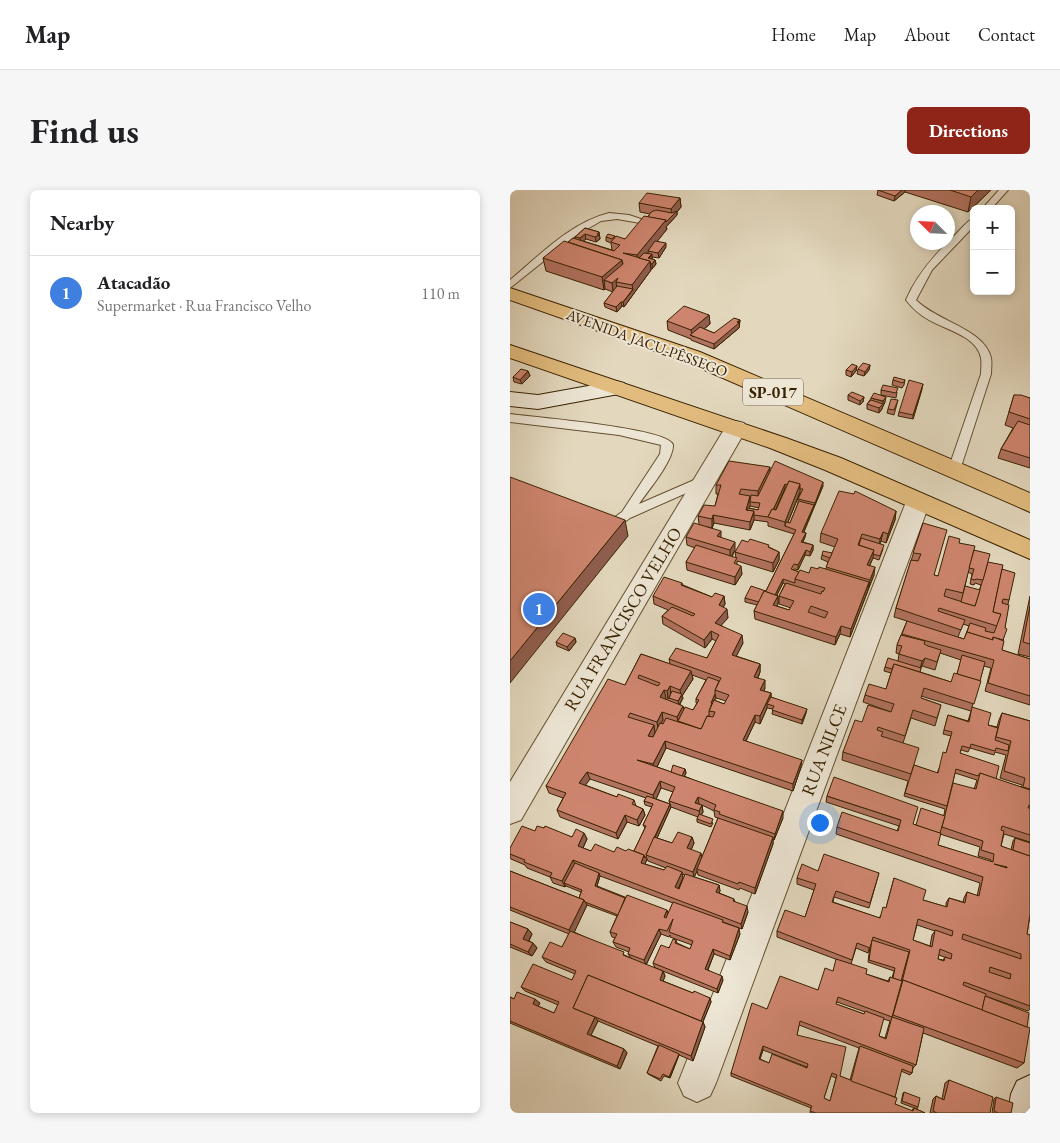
<!DOCTYPE html>
<meta charset="utf-8">
<style>
:root{--surface:#fff;--page:#f6f6f6;--text:#202124;--muted:#757577;--line:#e0e0e0;--accent:#8f2418}
body{margin:0;font-family:"EB Garamond",serif;background:var(--page);color:var(--text)}
.controls{position:absolute;right:15px;top:15px;display:grid;overflow:hidden;border-radius:8px;box-shadow:0 2px 8px #0003}
.controls button{width:45px;height:45px;display:grid;place-items:center;padding:0;border:0;border-bottom:1px solid var(--line);background:var(--surface);color:var(--text);font:25px sans-serif}
.compass{position:absolute;left:400px;top:15px;width:45px;height:45px;border-radius:50%;background:var(--surface);box-shadow:0 2px 8px #0003;rotate:294deg}
.you{position:absolute;left:309px;top:632px;width:18px;height:18px;margin:-12px;border:4px solid #fff;border-radius:50%;background:#1a73e8;box-shadow:0 0 0 8px #1a73e833}
.badge{display:grid;place-items:center;width:32px;height:32px;border-radius:50%;background:var(--accent);color:#fff;font-size:16px;font-weight:700}
.pin{position:absolute;translate:-50% -50%;border:2px solid #fff;box-shadow:0 1px 5px #0006}
.list{margin:0;padding:0;list-style:none}
h2{display:flex;justify-content:space-between;align-items:center;height:65px;margin:0;padding:0 20px;font-size:21px}
h2 small{font-size:16px;font-weight:400;color:var(--muted)}
.list li{display:grid;grid-template-columns:32px 1fr auto;gap:15px;align-items:center;box-sizing:border-box;height:75px;padding:0 20px;border-top:1px solid var(--line)}
.list b{display:block;font-size:19px;white-space:nowrap}
.list p{margin:0;font-size:16px;white-space:nowrap;color:var(--muted)}
.list em{font-size:16px;font-style:normal;color:var(--muted)}
.map{position:relative;flex:none;width:520px;height:923px;overflow:hidden;border-radius:8px}
header{display:flex;align-items:center;gap:30px;box-sizing:border-box;height:70px;padding:0 25px;background:var(--surface);border-bottom:1px solid var(--line)}
header strong{font-size:24px}
nav{display:flex;gap:28px;margin-inline-start:auto;font-size:18px}
.intro{display:flex;align-items:center;justify-content:space-between;box-sizing:border-box;height:120px;padding:0 30px}
h1{margin:0;font-size:35px}
.button{padding:12px 22px;border-radius:8px;background:var(--accent);color:#fff;font-size:18px;font-weight:700}
main{display:flex;gap:30px;padding:0 30px}
aside{flex:1;background:var(--surface);border-radius:8px;box-shadow:0 2px 8px #0003}
.map>svg:first-child{display:block}
</style>
<header>
<strong>Map</strong>
<nav><a>Home</a><a>Map</a><a>About</a><a>Contact</a></nav>
</header>
<div class="intro"><h1>Find us</h1><a class="button">Directions</a></div>
<main>
<aside>
<h2>Nearby<small></small></h2>
<ul class="list">
<li><span class="badge" style="background:#3f7fe0">1</span><div><b>Atacadão</b><p>Supermarket · Rua Francisco Velho</p></div><em>110 m</em></li>
</ul>
</aside>
<div class="map">
<svg width="520" height="923" viewBox="0 0 520 923">
<rect width="100%" height="100%" fill="#e3d8be"/>
<filter id="stains"><feTurbulence type="fractalNoise" baseFrequency=".004" numOctaves="4"/><feColorMatrix values="0 0 0 0 .2 0 0 0 0 .09 0 0 0 0 .02 0 0 0 .5 -.17"/></filter>
<radialGradient id="worn" r=".72"><stop offset=".6" stop-color="#630" stop-opacity="0"/><stop offset="1" stop-color="#630" stop-opacity=".3"/></radialGradient>
<g fill="none" stroke-linecap="round" stroke-linejoin="round">
<g stroke="#645030" stroke-width="2">
<g id="lane">
<polygon points="489,0 498,0 481,19 472,19"/>
<path d="M 99,23 L 119,25 L 134,30 L 130,33 L 107,29 L 91,31 L 65,46 L 0,98 L 0,90 C 30,65 60,33 99,23 Z"/>
<path d="M 464,28 L 464,36 L 422,80 L 406,110 C 426,131 475,139 481,168 C 482,173 481,179 481,184 L 450,280 L 444,284 L 438,280 L 471,184 C 471,179 472,173 471,168 C 467,146 436,140 419,130 C 410,125 403,119 396,110 C 407,84 426,63 446,44 C 451,39 457,31 464,28 Z"/>
<path d="M 0,224 C 20,227 161,238 163,255 C 164,270 138,301 129,314 L 191,287 L 199,287 L 201,290 L 199,293 L 120,328 C 110,336 104,337 91,333 L 89,330 L 91,327 L 105,327 L 112,322 L 150,264 L 151,255 L 109,245 L 0,232 Z"/>
</g>
</g>
<g stroke="#645030" stroke-width="2">
<g id="street">
<polygon points="226,231 234,233 237,238 11,630 0,634 0,592 218,233"/>
<polygon points="408,303 417,306 420,312 206,893 200,906 187,912 174,906 168,893 396,312 399,306"/>
</g>
</g>
<g stroke="#392200" stroke-width="2">
<g id="secondary">
<polygon points="106,191 114,193 117,198 114,203 28,219 0,216 0,202 28,205"/>
<polygon points="520,885 520,923 498,923 501,904 507,891"/>
</g>
</g>
<g stroke="#392200" stroke-width="2">
<g id="highway">
<polygon points="0,98 190,162 520,303 520,322 176,172 0,110"/>
<polygon points="0,155 276,248 331,268 520,350 520,369 315,280 260,258 0,168"/>
</g>
</g>
<use href="#lane" fill="#ede6d5" fill-rule="evenodd"/>
<use href="#street" fill="#ede6d5" fill-rule="evenodd"/>
<use href="#secondary" fill="#ede6d5" fill-rule="evenodd"/>
<use href="#highway" fill="#e2bc7f" fill-rule="evenodd"/>
</g>
<g fill="#b1725f" stroke="#392200" fill-rule="evenodd">
<polygon points="368,0 481,0 458,22 395,2 384,11 367,5"/>
<polygon points="170,8 171,17 167,22 167,25 156,37 157,39 147,51 156,57 149,68 142,67 142,69 145,70 146,74 142,79 141,79 141,80 114,117 112,116 107,122 95,117 94,113 103,102 95,99 94,100 36,81 33,68 65,49 65,47 75,38 89,42 90,49 86,52 76,49 73,51 102,60 101,53 96,51 96,47 115,49 140,24 130,22 129,13"/>
<polygon points="199,125 200,134 194,139 204,143 230,130 229,138 204,159 181,150 181,149 158,140 157,131"/>
<polygon points="360,175 359,180 354,186 347,184 348,179"/>
<polygon points="347,176 346,181 341,187 336,185 336,180"/>
<polygon points="18,181 20,186 12,194 4,192 3,187"/>
<polygon points="383,190 395,190 394,195 392,198 382,195"/>
<polygon points="412,199 403,229 388,226 389,222"/>
<polygon points="371,200 387,202 386,208 371,205"/>
<polygon points="338,205 354,207 353,212 350,215 338,210"/>
<polygon points="504,205 520,208 520,278 488,268 491,259 503,238 495,235"/>
<polygon points="361,208 375,212 373,216 372,219 369,223 357,219 357,214 360,210"/>
<polygon points="388,210 384,225 377,223 378,219"/>
<path d="M 260,282 L 313,296 L 294,342 L 296,343 L 295,347 L 293,352 L 303,355 L 303,360 L 300,366 L 295,365 L 288,380 L 284,379 L 283,380 L 289,382 L 299,383 L 308,379 L 316,379 L 318,372 L 311,369 L 312,365 L 322,363 L 325,357 L 310,352 L 311,343 L 386,321 L 385,330 L 376,353 L 371,351 L 370,354 L 373,359 L 369,370 L 363,368 L 360,375 L 364,385 L 340,447 L 330,444 L 325,455 L 245,429 L 244,421 L 247,415 L 235,412 L 235,408 L 256,401 L 284,344 L 258,336 L 258,332 L 244,330 L 240,340 L 204,333 L 202,338 L 197,337 L 211,348 L 225,360 L 222,367 L 226,368 L 225,362 L 259,357 L 269,362 L 269,370 L 263,382 L 227,371 L 227,375 L 232,384 L 225,395 L 177,380 L 176,372 L 185,358 L 177,355 L 176,347 L 189,334 L 188,326 L 205,316 L 208,304 L 206,304 L 206,295 ZM 275,298 L 276,299 L 266,320 L 265,320 ZM 290,303 L 291,303 L 288,309 L 288,313 L 280,333 L 278,332 ZM 240,316 L 249,318 L 248,320 L 239,318 ZM 273,393 L 275,394 L 269,406 L 269,414 L 281,418 L 279,420 L 267,416 L 268,414 L 268,406 L 267,405 Z"/>
<path d="M 413,333 L 424,385 L 428,386 L 449,353 L 464,360 L 476,378 L 492,379 L 499,410 L 498,414 L 492,460 L 520,469 L 520,515 L 475,501 L 481,478 L 474,476 L 462,517 L 478,535 L 487,537 L 489,530 L 492,523 L 520,531 L 520,652 L 494,644 L 491,656 L 501,660 L 503,651 L 505,648 L 520,653 L 520,731 L 519,731 L 517,744 L 520,745 L 520,819 L 518,821 L 475,806 L 517,837 L 514,873 L 507,878 L 413,843 L 406,875 L 403,878 L 402,883 L 400,885 L 391,881 L 385,907 L 385,914 L 401,921 L 404,918 L 415,923 L 300,923 L 301,918 L 221,886 L 221,883 L 257,819 L 308,800 L 323,781 L 328,770 L 267,747 L 267,741 L 295,727 L 304,700 L 287,694 L 287,688 L 308,681 L 369,683 L 359,718 L 324,707 L 323,712 L 369,728 L 376,718 L 384,688 L 413,710 L 436,717 L 436,713 L 439,708 L 453,712 L 454,708 L 457,702 L 467,706 L 470,693 L 326,644 L 327,637 L 387,641 L 389,636 L 316,612 L 317,606 L 406,635 L 434,625 L 435,619 L 394,606 L 398,591 L 332,570 L 333,562 L 352,532 L 381,522 L 353,512 L 355,505 L 376,499 L 381,483 L 374,481 L 375,477 L 388,471 L 389,464 L 386,463 L 387,455 L 397,431 L 384,427 L 386,418 ZM 458,382 L 462,384 L 460,394 L 464,395 L 465,393 L 471,395 L 469,401 L 455,396 ZM 453,434 L 459,436 L 454,449 L 448,447 ZM 430,463 L 451,470 L 447,484 L 441,492 L 410,482 L 411,478 L 412,476 L 425,480 ZM 411,506 L 461,521 L 458,531 L 438,525 L 433,544 L 441,546 L 436,563 L 427,583 L 404,575 L 393,553 L 401,528 L 425,536 L 431,515 L 411,508 ZM 460,558 L 484,565 L 485,562 L 496,565 L 490,588 L 512,595 L 511,597 L 486,589 L 450,563 L 451,560 L 458,562 ZM 445,583 L 467,590 L 464,599 L 442,596 ZM 430,644 L 470,657 L 468,666 L 481,670 L 480,672 L 428,655 ZM 407,735 L 425,741 L 422,745 L 420,756 L 403,750 ZM 360,755 L 358,772 L 384,781 L 382,788 L 380,787 L 378,791 L 356,784 L 341,774 L 346,758 L 358,763 ZM 429,765 L 439,769 L 435,767 L 433,770 L 428,769 ZM 327,812 L 355,822 L 354,824 L 326,814 ZM 373,829 L 380,831 L 375,848 L 369,846 ZM 289,835 L 349,858 L 340,890 L 330,886 L 287,845 ZM 253,860 L 297,877 L 297,878 L 259,873 L 250,869 ZM 321,886 L 326,888 L 320,911 L 314,908 Z"/>
<path d="M 172,393 L 173,395 L 202,407 L 214,406 L 215,414 L 213,417 L 218,428 L 211,435 L 233,453 L 226,466 L 250,474 L 250,482 L 248,488 L 255,498 L 254,501 L 261,503 L 261,507 L 296,523 L 292,534 L 262,524 L 263,519 L 257,518 L 250,534 L 245,532 L 236,551 L 291,577 L 283,601 L 156,558 L 147,577 L 161,582 L 175,579 L 176,583 L 174,586 L 273,628 L 264,650 L 263,650 L 263,654 L 245,704 L 230,698 L 229,700 L 188,685 L 187,681 L 184,687 L 209,695 L 210,701 L 209,703 L 224,709 L 225,712 L 238,722 L 232,739 L 213,732 L 230,744 L 220,770 L 204,764 L 198,780 L 213,790 L 208,803 L 145,778 L 143,773 L 166,750 L 167,753 L 180,759 L 182,755 L 160,747 L 160,745 L 159,747 L 151,744 L 136,775 L 153,781 L 155,786 L 153,791 L 183,803 L 200,808 L 201,812 L 193,832 L 195,837 L 183,871 L 169,865 L 160,888 L 154,886 L 151,891 L 138,884 L 137,883 L 148,856 L 88,831 L 81,845 L 114,859 L 117,863 L 110,879 L 0,833 L 0,807 L 4,809 L 30,813 L 28,816 L 44,823 L 48,815 L 15,801 L 11,797 L 62,790 L 65,784 L 36,772 L 32,767 L 52,757 L 59,744 L 0,720 L 0,681 L 69,708 L 71,702 L 56,696 L 55,697 L 43,693 L 40,687 L 17,678 L 15,675 L 1,669 L 0,667 L 0,658 L 25,641 L 34,638 L 62,647 L 74,643 L 77,649 L 73,658 L 81,661 L 104,662 L 124,661 L 135,638 L 133,635 L 142,617 L 135,615 L 134,611 L 136,608 L 80,589 L 75,595 L 107,607 L 124,610 L 126,616 L 133,619 L 135,625 L 129,636 L 117,632 L 108,649 L 50,627 L 47,620 L 53,608 L 39,603 L 36,596 L 115,495 L 131,464 L 160,474 L 159,469 L 197,468 L 206,451 L 202,449 L 195,458 L 153,434 L 152,426 L 158,420 L 144,414 L 143,406 ZM 182,485 L 196,490 L 186,509 L 186,513 L 187,513 L 183,520 L 174,519 L 170,514 L 173,508 L 172,506 L 183,489 ZM 206,508 L 216,511 L 214,514 L 204,510 ZM 151,598 L 163,602 L 159,611 L 160,614 L 146,609 ZM 192,615 L 204,621 L 205,627 L 208,628 L 192,667 L 181,660 L 184,653 L 182,647 L 162,653 L 147,648 L 161,617 L 188,627 L 187,629 L 187,632 L 201,637 L 203,633 L 191,625 L 193,622 ZM 137,669 L 138,671 L 156,678 L 154,680 L 135,674 ZM 172,684 L 175,685 L 169,699 L 168,699 L 173,688 ZM 90,686 L 163,713 L 158,724 L 87,696 ZM 77,715 L 107,726 L 100,742 L 102,747 L 105,748 L 103,752 L 106,757 L 119,762 L 118,764 L 121,768 L 64,742 Z"/>
<polygon points="520,406 520,467 508,464"/>
<polygon points="65,448 66,452 59,461 47,456 46,452"/>
<polygon points="0,732 18,739 22,744 19,751 23,753 27,758 22,766 0,757"/>
<polygon points="439,890 480,923 420,923 423,909 426,906 432,909 435,893"/>
<polygon points="394,902 408,917 407,919 391,913 393,903"/>
<polygon points="486,907 501,923 482,923 484,909"/>
</g>
<g fill="#905d4e" stroke="#392200">
<polygon points="392,0 395,0 395,2 384,11 385,6"/>
<polygon points="468,0 481,0 458,22 461,7"/>
<polygon points="170,8 171,17 167,22 167,25 156,37 157,39 139,62 138,61 138,63 130,73 128,72 127,65 156,30 162,26 161,19"/>
<polygon points="89,42 90,49 86,52 85,47 87,44"/>
<polygon points="75,44 76,49 71,53 70,48"/>
<polygon points="156,53 156,57 149,68 148,63"/>
<polygon points="142,64 142,69 140,72 141,80 114,117 113,112 123,100 122,95"/>
<polygon points="112,70 114,83 106,92 107,98 103,102 102,93 94,90 95,99 94,100 92,87"/>
<polygon points="145,70 146,74 142,79 142,74"/>
<polygon points="111,112 112,116 107,122 106,117"/>
<polygon points="199,125 200,134 184,147 182,146 181,140"/>
<polygon points="230,130 229,138 204,159 204,154"/>
<polygon points="360,175 359,180 354,186 355,182"/>
<polygon points="347,176 346,181 341,187 342,182"/>
<polygon points="18,181 20,186 12,194 10,190"/>
<polygon points="413,194 412,199 403,229 403,225"/>
<polygon points="354,207 353,212 350,215 350,211"/>
<polygon points="376,207 375,212 373,216 372,219 369,223 369,218 373,214 373,211"/>
<polygon points="260,277 260,286 248,310 248,301"/>
<polygon points="313,292 313,296 304,317 305,313"/>
<polygon points="275,294 275,298 262,328 260,327"/>
<polygon points="290,294 290,302 276,337 275,336 275,332"/>
<polygon points="240,306 240,316 237,325 236,320"/>
<polygon points="304,315 303,319 292,346 292,342"/>
<polygon points="244,321 244,330 240,340 240,332"/>
<polygon points="386,321 385,330 376,353 378,344"/>
<polygon points="203,325 204,333 202,338 202,329"/>
<polygon points="115,330 118,346 0,493 0,471"/>
<polygon points="211,341 211,349 207,346"/>
<polygon points="373,342 371,351 369,358 370,349"/>
<polygon points="296,343 295,347 291,356 291,352"/>
<polygon points="225,352 225,360 220,369 220,360"/>
<polygon points="303,355 303,360 300,366 300,362"/>
<polygon points="296,360 295,365 288,380 288,375"/>
<polygon points="364,360 363,368 356,383 357,375"/>
<polygon points="269,362 269,370 263,382 263,373"/>
<polygon points="231,376 232,384 225,395 225,387"/>
<polygon points="365,377 364,385 358,399 360,390"/>
<polygon points="273,389 273,393 263,412 263,408"/>
<polygon points="359,392 358,400 340,447 341,439"/>
<polygon points="214,406 215,414 210,424 209,415"/>
<polygon points="268,406 268,414 263,423 263,415"/>
<polygon points="217,419 218,428 206,441 205,433"/>
<polygon points="331,436 330,444 325,455 326,447"/>
<polygon points="201,441 202,449 195,458 194,450"/>
<polygon points="232,445 233,453 223,473 222,465"/>
<polygon points="65,448 66,452 59,461 57,457"/>
<polygon points="415,468 412,476 410,479 412,471"/>
<polygon points="250,474 250,482 245,495 244,487"/>
<polygon points="181,481 183,489 172,506 173,508 169,515 168,511 171,507 170,500"/>
<polygon points="255,490 255,498 251,508 250,500"/>
<polygon points="160,496 161,504 158,509 157,501"/>
<polygon points="154,500 156,508 152,515 150,507"/>
<polygon points="261,503 261,511 257,514 257,518 250,534 250,526"/>
<polygon points="205,504 206,508 201,517 201,513"/>
<polygon points="173,516 175,523 168,531 167,527"/>
<polygon points="297,519 296,523 292,534 292,530"/>
<polygon points="152,522 153,530 148,539 147,532"/>
<polygon points="245,525 245,532 233,557 233,550"/>
<polygon points="144,535 145,543 140,553 138,546"/>
<polygon points="155,551 156,558 145,581 143,574"/>
<polygon points="292,570 291,577 283,601 283,594"/>
<polygon points="175,579 176,583 172,592 171,588"/>
<polygon points="77,582 80,589 72,600 69,593"/>
<polygon points="150,591 151,598 145,612 143,605"/>
<polygon points="188,607 189,614 185,613"/>
<polygon points="160,614 161,617 139,666 137,665"/>
<polygon points="192,615 193,622 190,628 189,621"/>
<polygon points="133,619 135,625 129,636 127,630"/>
<polygon points="273,621 273,628 264,650 265,644"/>
<polygon points="115,625 117,632 108,649 106,643"/>
<polygon points="74,643 77,649 71,662 68,656"/>
<polygon points="182,647 184,653 179,665 177,658"/>
<polygon points="263,647 263,654 245,704 245,698"/>
<polygon points="191,663 192,669 187,679 187,681 184,688 183,682"/>
<polygon points="134,665 136,666 137,669 133,679 131,673"/>
<polygon points="63,670 66,676 54,693 56,696 55,697 52,691"/>
<polygon points="172,682 173,688 166,703 165,697"/>
<polygon points="89,683 90,686 86,699 85,696"/>
<polygon points="209,695 210,701 207,708 206,702"/>
<polygon points="74,710 77,715 63,745 59,740"/>
<polygon points="237,716 238,722 232,739 231,734"/>
<polygon points="157,720 159,726 156,732 154,727"/>
<polygon points="229,738 230,744 220,770 220,766"/>
<polygon points="18,739 22,744 17,754 13,749"/>
<polygon points="149,739 151,744 136,775 134,770"/>
<polygon points="23,753 27,758 22,766 18,762"/>
<polygon points="203,759 204,764 196,784 195,779"/>
<polygon points="153,781 155,786 152,794 150,790"/>
<polygon points="212,786 213,790 208,803 207,799"/>
<polygon points="200,808 201,812 191,836 190,832"/>
<polygon points="25,809 30,813 27,818 23,814"/>
<polygon points="85,827 88,831 80,847 77,844"/>
<polygon points="193,832 195,837 183,871 181,866"/>
<polygon points="253,856 253,860 249,872 249,869"/>
<polygon points="114,859 117,863 110,879 107,876"/>
<polygon points="169,864 169,865 160,888 159,887"/>
</g>
<g fill="#ce856f" stroke="#392200" fill-rule="evenodd">
<polygon points="368,0 392,0 385,6"/>
<polygon points="440,0 468,0 461,7"/>
<polygon points="137,3 170,8 161,19 129,13"/>
<polygon points="146,20 162,23 167,21 156,32 156,30 138,27 141,22"/>
<polygon points="134,26 156,30 127,65 113,63 140,71 122,95 106,92 108,88 102,93 94,90 113,74 112,70 58,52 63,48 104,61 110,55 101,52 106,46 115,49"/>
<polygon points="75,38 89,42 87,44 89,45 85,47 75,44 70,48 65,47"/>
<polygon points="98,44 105,46 102,49 96,47"/>
<polygon points="54,51 112,70 92,87 33,68"/>
<polygon points="145,51 156,53 148,63 138,61"/>
<polygon points="134,63 142,64 138,68 145,70 142,74 141,74 140,71 129,68"/>
<polygon points="107,96 123,99 113,112 111,112 106,117 94,113"/>
<polygon points="174,116 199,125 181,140 157,131"/>
<polygon points="224,128 230,130 227,132 229,133 204,154 180,145 190,137 204,143"/>
<polygon points="353,173 360,175 355,182 348,179"/>
<polygon points="342,174 347,176 342,182 336,180"/>
<polygon points="11,179 18,181 10,190 3,187"/>
<polygon points="384,187 395,190 393,193 383,190"/>
<polygon points="399,190 413,194 403,225 389,222"/>
<polygon points="373,195 388,198 386,203 371,200"/>
<polygon points="342,202 354,207 350,211 338,205"/>
<polygon points="364,203 376,207 373,211 361,208"/>
<polygon points="504,205 511,205 520,208 520,229 499,222"/>
<polygon points="381,209 388,210 384,220 378,219"/>
<polygon points="361,210 373,214 369,218 357,214"/>
<polygon points="508,231 520,235 520,268 491,259"/>
<polygon points="219,271 260,277 248,301 231,299 229,304 240,306 236,320 244,321 240,332 203,325 202,329 188,326 194,315 205,316 211,295 206,295"/>
<polygon points="265,271 313,292 305,313 288,309 293,299 290,299 290,294 279,291 277,295 275,294 263,320 262,319 258,327 244,325 244,321 237,320 238,318 248,320 250,313 240,312 241,305 248,306"/>
<polygon points="0,287 115,330 0,471"/>
<polygon points="279,291 290,294 275,332 258,327 262,319 266,320"/>
<polygon points="329,301 344,304 345,301 386,321 378,344 373,342 370,349 352,344 348,355 364,360 357,375 365,377 360,390 316,377 328,349 311,343"/>
<polygon points="289,311 304,315 292,342 296,343 291,352 303,355 300,362 296,360 288,375 284,374 281,379 289,382 285,389 285,393 273,389 265,405 254,401 249,412 235,408 241,396 256,401 286,340 275,336 276,332 280,333"/>
<polygon points="184,333 211,341 207,346 225,352 220,360 176,347"/>
<polygon points="413,333 437,340 424,385 428,386 439,346 450,349 449,353 465,356 453,403 436,399 434,406 465,416 478,372 493,375 483,422 491,424 487,436 429,418 428,421 455,430 451,440 386,418 401,370 408,371 411,364 403,363"/>
<polygon points="351,348 374,355 370,366 363,364 364,360 349,355"/>
<polygon points="240,349 259,355 258,357 269,362 263,373 225,362 232,350 238,352"/>
<polygon points="186,355 227,368 224,373 231,376 225,387 176,372"/>
<polygon points="464,360 480,364 473,390 466,389 465,390 461,389 464,379 459,378"/>
<polygon points="313,361 322,363 320,368 312,365"/>
<path d="M 301,377 L 308,379 L 309,377 L 359,392 L 341,439 L 331,436 L 326,447 L 244,421 L 254,401 L 268,406 L 263,415 L 279,420 L 284,411 L 269,406 L 276,393 L 311,404 L 312,401 L 313,402 L 315,398 L 285,389 L 290,380 L 299,383 ZM 301,416 L 318,422 L 315,428 L 298,422 Z"/>
<polygon points="492,379 505,383 499,410 493,409 492,413 499,415 495,438 497,439 493,450 483,447 482,450 457,442 460,433 476,438 475,441 484,443 491,424 483,422"/>
<path d="M 154,387 L 172,393 L 171,395 L 202,407 L 205,403 L 214,406 L 209,415 L 217,419 L 205,433 L 232,445 L 222,465 L 250,474 L 244,487 L 255,490 L 250,500 L 261,503 L 250,526 L 245,525 L 233,550 L 292,570 L 283,594 L 155,551 L 143,574 L 127,570 L 273,621 L 265,644 L 209,624 L 210,622 L 204,620 L 206,615 L 188,607 L 185,613 L 192,615 L 189,621 L 159,611 L 165,597 L 150,591 L 143,605 L 77,582 L 69,593 L 107,607 L 108,604 L 124,610 L 122,614 L 133,619 L 127,630 L 115,625 L 106,643 L 47,620 L 56,603 L 36,596 L 98,489 L 115,495 L 131,464 L 181,481 L 170,500 L 160,496 L 157,501 L 154,500 L 150,507 L 173,516 L 167,527 L 152,522 L 147,532 L 120,523 L 118,527 L 144,535 L 138,546 L 143,547 L 150,533 L 153,534 L 156,528 L 191,539 L 197,526 L 203,527 L 205,522 L 199,521 L 204,510 L 214,514 L 219,505 L 205,500 L 211,488 L 159,469 L 166,458 L 197,468 L 209,445 L 201,441 L 194,450 L 152,426 L 162,417 L 183,426 L 185,424 L 143,406 ZM 129,485 L 150,493 L 148,496 L 128,488 Z"/>
<polygon points="455,396 470,400 465,416 451,412"/>
<polygon points="520,416 520,454 513,452"/>
<polygon points="397,431 454,449 457,442 483,450 483,447 494,451 492,460 520,469 520,506 478,493 484,470 392,444"/>
<polygon points="53,443 65,448 57,457 46,452"/>
<polygon points="391,445 415,451 414,454 418,456 431,460 427,472 415,468 412,471 389,464 392,456 387,455"/>
<polygon points="452,465 475,472 470,491 447,484"/>
<polygon points="378,468 411,478 410,482 384,474 382,479 375,477"/>
<polygon points="384,474 441,492 444,483 471,491 464,514 414,498 411,508 431,515 427,528 403,520 395,546 368,537 367,540 373,542 371,546 409,558 401,584 333,562 345,530 352,532 358,515 381,522 384,514 355,505 359,494 376,499"/>
<polygon points="198,487 209,491 205,500 205,504 201,513 202,513 199,521 199,526 197,526 191,539 168,531 175,517 183,520 189,510 186,509"/>
<polygon points="162,501 172,504 168,511 159,508"/>
<polygon points="261,507 297,519 292,530 262,520 264,516 257,514"/>
<polygon points="462,517 481,523 478,535 488,538 485,550 499,555 498,561 486,558 485,561 461,554 460,558 452,556 450,563 489,576 486,589 470,583 468,586 446,579 437,616 395,603 404,575 428,583 433,562 436,563 442,542 434,540 438,525 459,532"/>
<polygon points="492,523 520,531 520,599 513,597 515,588 494,581 501,551 486,547"/>
<polygon points="163,575 175,579 172,586 161,582"/>
<path d="M 470,583 L 520,600 L 520,616 L 519,615 L 518,618 L 520,618 L 520,645 L 492,636 L 491,640 L 494,641 L 491,656 L 520,666 L 520,724 L 517,744 L 520,745 L 520,816 L 454,792 L 453,795 L 476,804 L 472,820 L 393,790 L 392,792 L 400,760 L 363,747 L 360,758 L 347,753 L 342,770 L 267,741 L 275,720 L 295,727 L 306,694 L 287,688 L 292,674 L 308,681 L 314,664 L 369,683 L 360,713 L 326,701 L 322,712 L 370,728 L 373,717 L 376,718 L 384,688 L 416,700 L 413,710 L 437,717 L 439,708 L 455,713 L 457,702 L 469,706 L 473,687 L 327,637 L 332,622 L 388,641 L 391,630 L 317,606 L 324,587 L 397,613 L 408,617 L 403,634 L 431,643 L 428,655 L 483,672 L 484,664 L 471,660 L 473,651 L 432,637 L 443,593 L 466,599 ZM 484,674 L 497,677 L 497,678 ZM 408,729 L 443,741 L 442,746 L 425,740 L 422,757 L 403,750 ZM 453,744 L 511,764 L 511,769 L 452,749 ZM 430,759 L 442,764 L 441,769 L 435,767 L 434,771 L 428,769 ZM 480,777 L 501,784 L 500,789 L 479,782 Z"/>
<polygon points="137,606 160,614 136,665 137,665 135,668 134,665 124,661 136,636 133,635 143,614 134,611"/>
<polygon points="411,618 435,626 430,643 406,635"/>
<polygon points="189,624 203,629 201,634 187,629"/>
<polygon points="208,628 263,647 245,698 229,692 228,694 187,679"/>
<polygon points="12,636 25,641 27,636 34,638 35,636 62,647 66,639 74,643 68,656 81,661 85,654 104,662 107,657 116,661 118,659 134,665 131,673 154,680 157,676 172,682 165,697 169,699 175,684 209,695 206,702 224,709 223,711 237,716 231,734 63,670 52,691 40,687 42,683 14,672 15,670 0,664 0,658"/>
<polygon points="168,642 182,647 177,658 191,663 183,682 136,665 144,647 162,653"/>
<polygon points="505,648 520,653 520,666 503,660"/>
<polygon points="65,673 89,683 85,696 115,708 108,725 75,712 74,710 69,708 72,700 54,693"/>
<polygon points="0,681 74,710 59,740 0,717"/>
<polygon points="117,705 157,720 154,727 156,728 163,712 213,730 212,732 229,738 220,766 203,759 195,779 212,786 207,799 143,773 151,755 159,758 163,749 166,750 165,753 180,759 183,751 159,742 163,729 157,741 149,739 134,770 118,764 120,758 103,752 107,744 100,742"/>
<polygon points="0,732 18,739 13,749 23,753 18,762 0,754"/>
<polygon points="60,741 114,762 113,765 153,781 150,790 183,803 184,801 200,808 191,831 78,785 63,818 65,819 85,827 77,844 114,859 107,876 0,831 0,807 4,809 7,802 25,809 23,814 44,823 49,812 11,797 23,774 62,790 66,781 32,767 40,752 52,757"/>
<polygon points="362,750 399,762 391,791 383,788 385,778 359,770"/>
<path d="M 326,769 L 357,779 L 356,784 L 379,792 L 380,787 L 392,791 L 382,827 L 414,838 L 406,875 L 290,831 L 287,845 L 336,857 L 330,886 L 387,908 L 385,914 L 403,921 L 404,918 L 415,923 L 306,923 L 300,921 L 302,916 L 221,883 L 242,813 L 257,819 L 270,786 L 308,800 L 315,778 L 323,781 ZM 328,807 L 382,827 L 376,849 L 369,846 L 374,828 L 355,821 L 354,824 L 326,814 ZM 253,856 L 298,874 L 297,878 L 262,864 L 259,873 L 249,869 ZM 322,883 L 327,885 L 320,911 L 314,908 Z"/>
<polygon points="78,785 193,832 181,866 63,818"/>
<polygon points="393,790 520,838 514,873 383,825"/>
<polygon points="475,806 519,823 517,837 472,820"/>
<polygon points="149,855 169,864 159,887 153,884 150,889 137,883"/>
<polygon points="350,856 403,876 402,883 392,879 385,907 341,891"/>
<polygon points="439,890 483,907 480,923 427,923 423,921 426,906 434,910"/>
<polygon points="394,902 410,908 408,917 392,911"/>
<polygon points="486,907 503,913 501,923 488,923 484,921"/>
</g>
<g text-anchor="middle" stroke-width="4" stroke-linejoin="round" paint-order="stroke">
<g font-size="15" fill="#392200" stroke="#ede6d5">
<text transform="translate(137 153) rotate(20)" y="5">AVENIDA JACU-PÊSSEGO</text>
</g>
<rect fill="#ede6d5" stroke="#6f5d40" stroke-width="1" x="233" y="188.5" width="60" height="27" rx="4"/>
<g font-size="16" font-weight="bold" fill="#392200">
<text x="263" y="208">SP-017</text>
</g>
<g font-size="18" fill="#392200" stroke="#ede6d5">
<text transform="translate(113 429) rotate(-59)" y="6">RUA FRANCISCO VELHO</text>
<text transform="translate(314 560) rotate(-69)" y="6">RUA NILCE</text>
</g>
</g>
<rect width="100%" height="100%" filter="url(#stains)"/>
<rect width="100%" height="100%" fill="url(#worn)"/>
</svg>
<div class="controls">
<button>+</button>
<button>−</button>
</div>
<svg class="compass" viewBox="-18 -18 36 36"><path d="M0-13l5 13h-10z" fill="#e53935"/><path d="M0 13l5-13h-10z" fill="#757577"/></svg>
<div class="you"></div>
<div class="pin badge" style="left:29px;top:419px;background:#3f7fe0">1</div>
</div>
</main>
